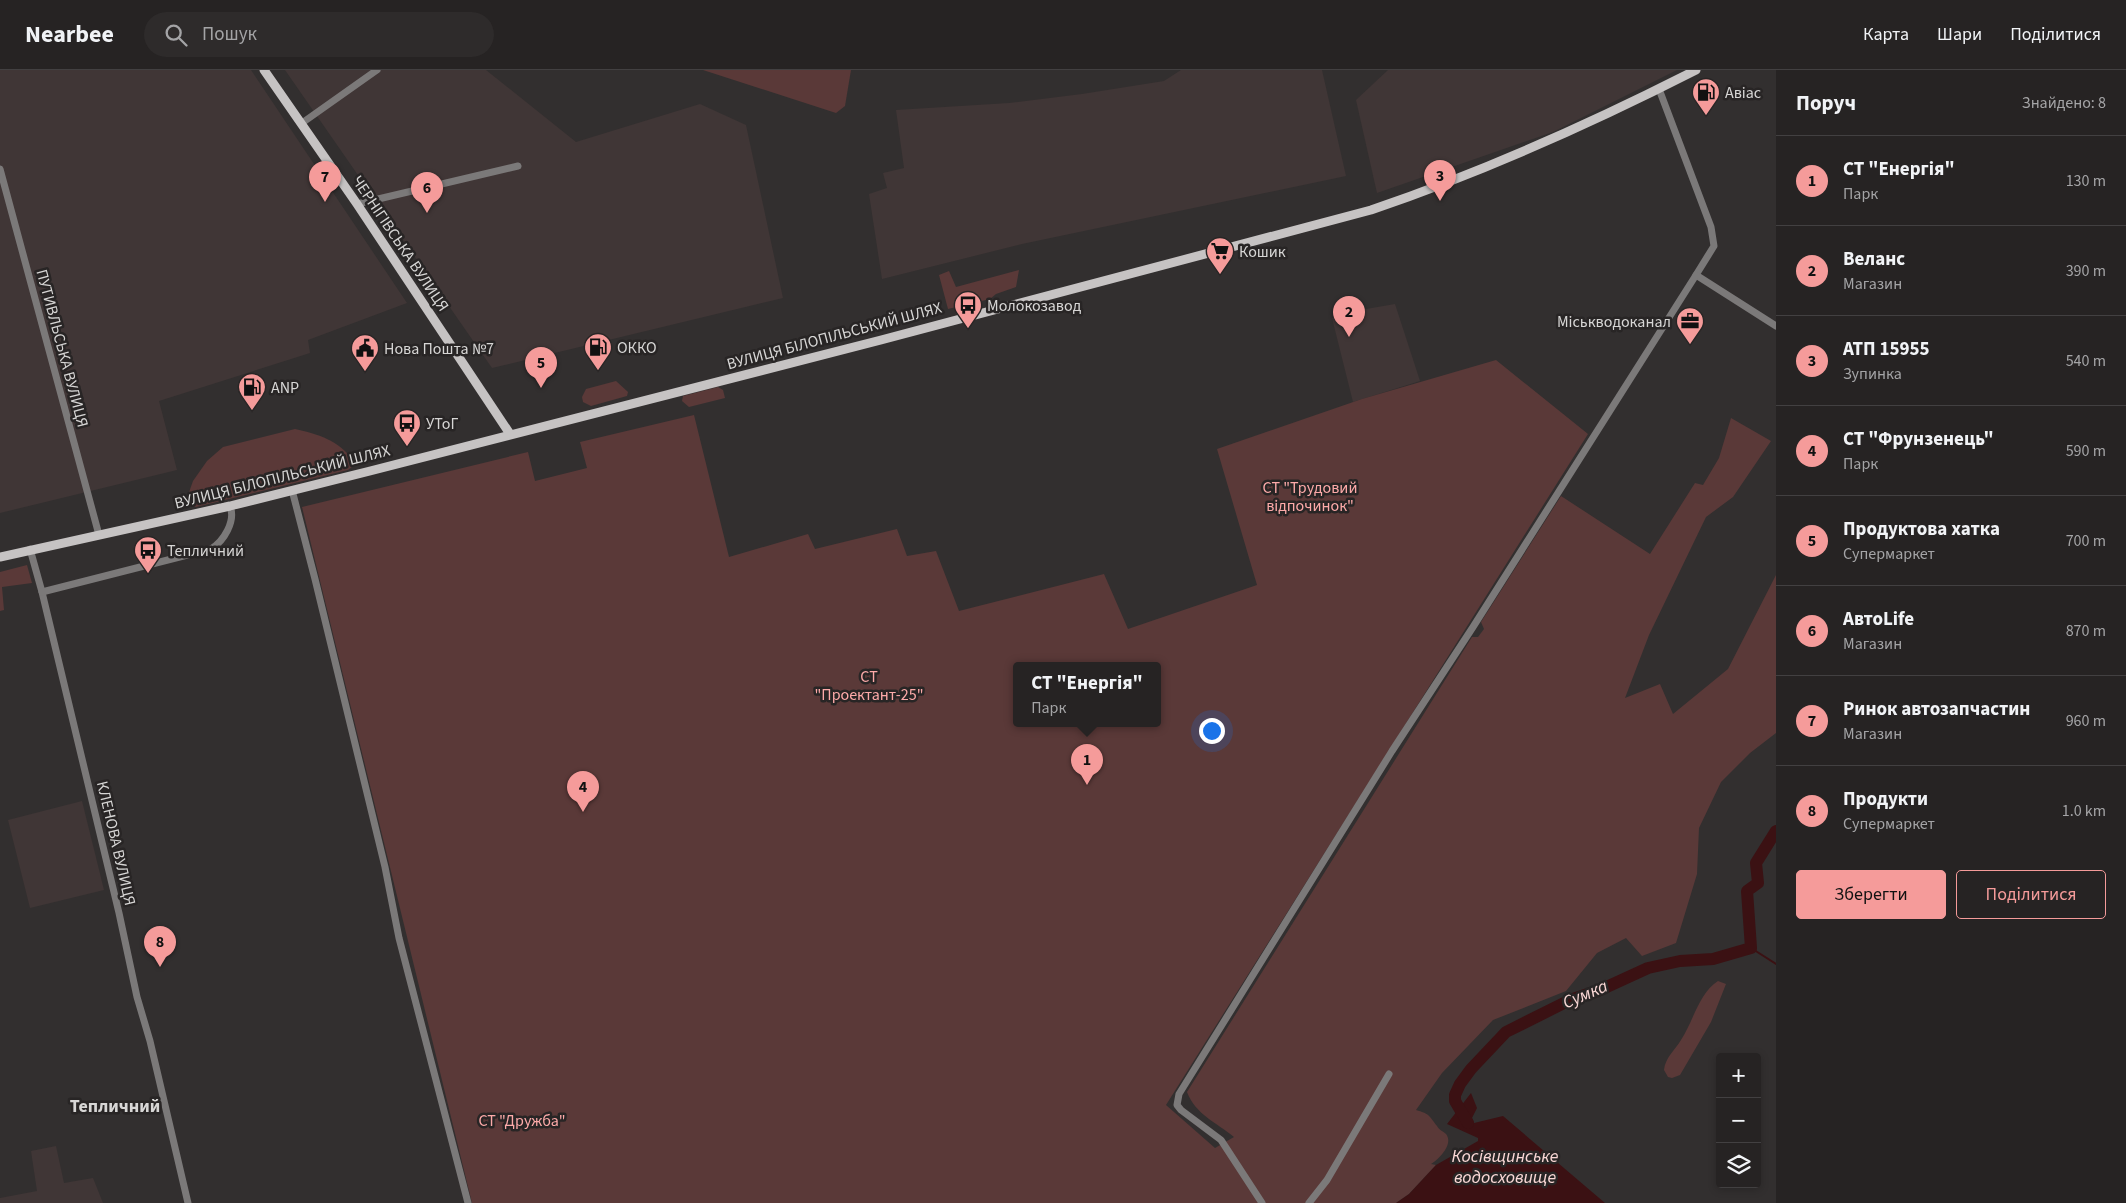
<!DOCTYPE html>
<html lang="uk">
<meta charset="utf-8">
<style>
:root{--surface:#262323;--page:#2e2b2b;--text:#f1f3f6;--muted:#a4a4a6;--line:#424041;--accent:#f59b9a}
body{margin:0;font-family:"Source Sans 3",sans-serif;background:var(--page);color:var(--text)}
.controls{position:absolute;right:15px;bottom:15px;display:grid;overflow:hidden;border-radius:5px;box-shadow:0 2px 8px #0003}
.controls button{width:45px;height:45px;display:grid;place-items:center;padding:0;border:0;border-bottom:1px solid var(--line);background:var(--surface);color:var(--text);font:25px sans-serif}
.you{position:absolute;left:1211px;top:660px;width:18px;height:18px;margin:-12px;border:4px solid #fff;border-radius:50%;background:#1a73e8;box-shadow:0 0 0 8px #1a73e833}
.badge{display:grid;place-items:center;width:32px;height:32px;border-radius:50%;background:var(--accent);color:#111;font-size:16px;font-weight:700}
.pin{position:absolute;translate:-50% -41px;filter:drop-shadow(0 1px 2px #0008)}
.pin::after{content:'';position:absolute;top:26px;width:18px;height:15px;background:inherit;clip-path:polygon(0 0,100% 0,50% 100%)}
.popup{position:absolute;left:1013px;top:592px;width:148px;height:65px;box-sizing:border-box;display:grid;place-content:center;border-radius:5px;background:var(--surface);filter:drop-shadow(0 1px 4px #0005);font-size:16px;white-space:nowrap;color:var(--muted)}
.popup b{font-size:19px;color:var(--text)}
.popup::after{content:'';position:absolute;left:50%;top:100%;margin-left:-10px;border:10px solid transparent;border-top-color:var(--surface)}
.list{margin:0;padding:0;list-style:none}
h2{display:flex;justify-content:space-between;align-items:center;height:65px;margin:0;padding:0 20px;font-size:21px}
h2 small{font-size:16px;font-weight:400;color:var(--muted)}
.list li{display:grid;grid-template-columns:32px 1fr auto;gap:15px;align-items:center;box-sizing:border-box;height:90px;padding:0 20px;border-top:1px solid var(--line)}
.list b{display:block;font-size:19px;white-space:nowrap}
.list p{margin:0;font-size:16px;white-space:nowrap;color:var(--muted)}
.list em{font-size:16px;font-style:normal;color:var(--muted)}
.actions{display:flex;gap:10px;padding:15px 20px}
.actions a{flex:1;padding:11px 0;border:1px solid var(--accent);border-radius:5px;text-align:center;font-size:18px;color:var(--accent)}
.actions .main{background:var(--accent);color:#111}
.icon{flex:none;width:28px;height:28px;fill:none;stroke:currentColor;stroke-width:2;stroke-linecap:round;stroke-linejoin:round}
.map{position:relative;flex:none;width:1776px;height:1133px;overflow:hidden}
header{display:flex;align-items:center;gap:30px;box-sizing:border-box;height:70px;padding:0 25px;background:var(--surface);border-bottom:1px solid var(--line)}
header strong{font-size:24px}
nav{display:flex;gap:28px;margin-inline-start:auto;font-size:18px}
.search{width:350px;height:45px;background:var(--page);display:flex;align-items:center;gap:12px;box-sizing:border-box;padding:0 18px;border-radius:28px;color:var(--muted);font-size:19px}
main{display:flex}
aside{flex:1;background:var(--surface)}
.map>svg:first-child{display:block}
</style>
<header>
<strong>Nearbee</strong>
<div class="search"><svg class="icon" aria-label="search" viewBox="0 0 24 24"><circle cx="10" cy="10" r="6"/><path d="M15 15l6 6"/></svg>Пошук</div>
<nav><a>Карта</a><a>Шари</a><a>Поділитися</a></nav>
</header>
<main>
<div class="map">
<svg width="1776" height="1133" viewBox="0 0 1776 1133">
<rect width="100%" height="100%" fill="#322f2f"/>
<g fill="#403636">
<polygon points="0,0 251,0 407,233 308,270 310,283 159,331 177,400 0,443"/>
<polygon points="285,0 486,0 576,72 700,34 746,55 783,228 492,298"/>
<polygon points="1181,0 1322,0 1346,106 1022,174 882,209 869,124 887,118 883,103 904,98 896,40 1009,33 1082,24 1164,11"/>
<polygon points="1388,0 1677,0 1553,62 1377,123 1356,30"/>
<polygon points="1395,234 1420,311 1353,332 1332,248 1366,239"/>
<polygon points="82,731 104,820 30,838 8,750"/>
<polygon points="56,1076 64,1113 93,1108 103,1133 0,1133 0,1128 37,1121 31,1081"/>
</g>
<g fill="#5a3938" fill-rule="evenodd">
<polygon points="703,0 851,0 845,36 836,43"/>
<polygon points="1019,200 1016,217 996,224 990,229 948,239 939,205 949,201 956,217"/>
<path d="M 1496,290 L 1588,364 L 1166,1035 L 1215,1078 L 1234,1067 C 1216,1052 1196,1045 1187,1022 L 1472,567 L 1478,567 L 1484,559 L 1481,552 L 1561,426 L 1650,484 L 1695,413 L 1703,415 L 1719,388 L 1731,348 L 1771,371 L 1733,427 L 1706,447 L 1649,565 L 1625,628 L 1660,614 L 1673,644 L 1728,599 L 1776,505 L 1776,663 L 1750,683 L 1721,712 L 1699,758 L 1697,804 L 1676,873 L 1642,886 L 1626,868 L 1597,883 L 1566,921 L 1493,950 L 1442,1003 L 1416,1040 C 1429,1044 1428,1044 1437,1056 C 1439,1060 1443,1061 1446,1064 C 1454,1074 1439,1089 1431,1094 L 1436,1095 L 1409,1124 L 1396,1133 L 472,1133 L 302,437 L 528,382 L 535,411 L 587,398 L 580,372 L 694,345 L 729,487 L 808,464 L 815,479 L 897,459 L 907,486 L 936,481 L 959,541 L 1104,504 L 1128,559 L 1257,515 L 1217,379 L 1362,329 ZM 1017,596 L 1157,596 L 1157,654 L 1017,654 Z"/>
<polygon points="616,311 628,322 627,326 591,336 583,332 582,327 586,319"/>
<polygon points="718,317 723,320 725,328 689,337 682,331 683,326"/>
<path d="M 295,359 C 318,364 338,370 353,390 L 352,397 L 348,400 L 196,437 L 189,434 L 187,428 L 193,411 L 207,391 L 223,377 Z"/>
<polygon points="27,495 32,513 2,517 4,540 0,541 0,502"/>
<path d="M 1718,911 L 1726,914 L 1711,952 L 1680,1005 L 1672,1008 L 1668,1007 L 1664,1000 C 1665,988 1675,980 1681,970 C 1693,952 1699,923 1718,911 Z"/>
</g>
<polygon fill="#3b1113" points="1471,1023 1477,1038 1472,1048 1474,1053 1503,1046 1605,1133 1396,1133 1409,1124 1436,1095 1478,1071 1478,1068 1447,1054"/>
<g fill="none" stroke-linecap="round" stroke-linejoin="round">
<polyline stroke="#3b1113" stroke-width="2" points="1751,878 1776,894"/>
<polyline stroke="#3b1113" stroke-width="12" points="1468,1053 1455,1031 1455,1025 1460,1014 1471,999 1506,962 1570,930 1600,920 1648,898 1680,891 1713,889 1751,878 1747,821 1758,813 1756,793 1776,761"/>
<g stroke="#7b7979" stroke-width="7">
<polyline points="1659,19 1711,157 1714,176 1696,205 1776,256"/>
<polyline points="302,53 377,0"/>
<polyline points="0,99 99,465"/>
<polyline points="357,134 518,96"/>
<polyline points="292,420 315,509 385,797 399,868 468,1133"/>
<polyline points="30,479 42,522 119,843 137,927 150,971 188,1133"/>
<path d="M 42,522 L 211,479 C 224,471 236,451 230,436"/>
<polyline points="1262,1133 1221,1070 1181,1040 1177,1035 1179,1024 1392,681 1473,557 1696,205"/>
<polyline points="1309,1133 1327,1110 1389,1004"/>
</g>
<g stroke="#c6c3c3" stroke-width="9">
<polyline points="264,0 357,134 510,364"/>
<path d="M 0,487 L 230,436 L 370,401 L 881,270 L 1371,140 C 1483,102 1590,54 1696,0"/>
</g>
</g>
<defs>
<g id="fuel-pin" transform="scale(1.4375)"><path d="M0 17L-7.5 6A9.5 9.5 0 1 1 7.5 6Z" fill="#f59b9a" stroke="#282525"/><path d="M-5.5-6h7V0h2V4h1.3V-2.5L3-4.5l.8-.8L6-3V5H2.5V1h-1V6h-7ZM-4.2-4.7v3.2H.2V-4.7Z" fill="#111"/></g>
<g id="supermarket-pin" transform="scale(1.4375)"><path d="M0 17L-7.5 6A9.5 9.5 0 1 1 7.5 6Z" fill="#f59b9a" stroke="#282525"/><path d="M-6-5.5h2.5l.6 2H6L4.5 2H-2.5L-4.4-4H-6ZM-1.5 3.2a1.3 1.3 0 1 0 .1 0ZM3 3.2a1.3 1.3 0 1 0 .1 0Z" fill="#111"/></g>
<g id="bus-pin" transform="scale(1.4375)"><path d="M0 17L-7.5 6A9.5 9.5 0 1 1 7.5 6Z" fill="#f59b9a" stroke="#282525"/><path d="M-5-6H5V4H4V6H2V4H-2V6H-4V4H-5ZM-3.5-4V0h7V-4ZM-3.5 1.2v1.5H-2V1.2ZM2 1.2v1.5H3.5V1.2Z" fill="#111"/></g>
<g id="office-pin" transform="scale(1.4375)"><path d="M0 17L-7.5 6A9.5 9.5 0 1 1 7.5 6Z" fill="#f59b9a" stroke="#282525"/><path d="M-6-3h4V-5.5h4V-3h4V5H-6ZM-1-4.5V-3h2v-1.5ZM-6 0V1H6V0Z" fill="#111"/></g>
<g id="civic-pin" transform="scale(1.4375)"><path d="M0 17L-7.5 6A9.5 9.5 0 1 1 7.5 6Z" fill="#f59b9a" stroke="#282525"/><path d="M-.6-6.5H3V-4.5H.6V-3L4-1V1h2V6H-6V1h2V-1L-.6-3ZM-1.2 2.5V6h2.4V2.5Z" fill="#111"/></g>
</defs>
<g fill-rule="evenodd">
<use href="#fuel-pin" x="1706" y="22"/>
<use href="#supermarket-pin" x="1220" y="181"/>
<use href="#bus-pin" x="968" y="235"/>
<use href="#office-pin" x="1690" y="251"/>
<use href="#fuel-pin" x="598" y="277"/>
<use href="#civic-pin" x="365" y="278"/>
<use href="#fuel-pin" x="252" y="317"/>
<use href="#bus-pin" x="407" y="353"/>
<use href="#bus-pin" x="148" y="480"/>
</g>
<g text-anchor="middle" stroke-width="5" stroke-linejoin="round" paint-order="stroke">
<g font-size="16" fill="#d7d6d5" stroke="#282525" text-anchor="start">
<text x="1725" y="28">Авіас</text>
<text x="1239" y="187">Кошик</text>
<text x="987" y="241">Молокозавод</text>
<text x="1671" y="257" text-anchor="end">Міськводоканал</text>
<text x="617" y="283">ОККО</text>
<text x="384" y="284">Нова Пошта №7</text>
<text x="271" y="323">ANP</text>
<text x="426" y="359">УТоГ</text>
<text x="167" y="486">Тепличний</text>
</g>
<g font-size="16" fill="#d7d6d5" stroke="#282525">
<text transform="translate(401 173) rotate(56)" y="6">ЧЕРНІГІВСЬКА ВУЛИЦЯ</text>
<text transform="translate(834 265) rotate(-15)" y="6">ВУЛИЦЯ БІЛОПІЛЬСЬКИЙ ШЛЯХ</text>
<text transform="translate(63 278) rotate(75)" y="6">ПУТИВЛЬСЬКА ВУЛИЦЯ</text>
<text transform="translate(282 406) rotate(-14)" y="6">ВУЛИЦЯ БІЛОПІЛЬСЬКИЙ ШЛЯХ</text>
<text transform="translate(117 773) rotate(77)" y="6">КЛЕНОВА ВУЛИЦЯ</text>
</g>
<g font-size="16" fill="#fdaaa9" stroke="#282525">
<text x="1310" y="423">СТ "Трудовий<tspan x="1310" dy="18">відпочинок"</tspan></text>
<text x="869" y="612">СТ<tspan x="869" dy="18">"Проектант-25"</tspan></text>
<text x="522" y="1056">СТ "Дружба"</text>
</g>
<g font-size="18" font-style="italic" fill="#fad8d6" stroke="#282525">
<text transform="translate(1585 924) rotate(-23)" y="6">Сумка</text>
<text x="1505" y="1092">Косівщинське<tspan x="1505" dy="21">водосховище</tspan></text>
</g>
<g font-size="18" font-weight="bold" fill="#d7d6d5" stroke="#282525">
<text x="115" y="1042">Тепличний</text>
</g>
</g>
</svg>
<div class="controls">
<button>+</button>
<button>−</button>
<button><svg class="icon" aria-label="layers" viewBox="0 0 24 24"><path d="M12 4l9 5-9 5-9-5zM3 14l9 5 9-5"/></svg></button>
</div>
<div class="you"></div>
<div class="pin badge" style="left:1087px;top:715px">1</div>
<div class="popup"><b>СТ &quot;Енергія&quot;</b>Парк</div>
<div class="pin badge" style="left:1349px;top:267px">2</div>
<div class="pin badge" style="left:1440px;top:131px">3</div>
<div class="pin badge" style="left:583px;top:742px">4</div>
<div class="pin badge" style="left:541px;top:318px">5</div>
<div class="pin badge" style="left:427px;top:143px">6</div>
<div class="pin badge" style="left:325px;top:132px">7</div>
<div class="pin badge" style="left:160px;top:897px">8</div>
</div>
<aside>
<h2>Поруч<small>Знайдено: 8</small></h2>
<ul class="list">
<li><span class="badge">1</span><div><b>СТ &quot;Енергія&quot;</b><p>Парк</p></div><em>130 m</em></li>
<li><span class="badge">2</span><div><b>Веланс</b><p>Магазин</p></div><em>390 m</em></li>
<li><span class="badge">3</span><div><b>АТП 15955</b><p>Зупинка</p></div><em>540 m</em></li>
<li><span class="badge">4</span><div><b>СТ &quot;Фрунзенець&quot;</b><p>Парк</p></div><em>590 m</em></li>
<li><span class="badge">5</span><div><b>Продуктова хатка</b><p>Супермаркет</p></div><em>700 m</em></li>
<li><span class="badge">6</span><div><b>АвтоLife</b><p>Магазин</p></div><em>870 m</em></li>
<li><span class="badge">7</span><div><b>Ринок автозапчастин</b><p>Магазин</p></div><em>960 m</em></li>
<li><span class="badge">8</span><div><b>Продукти</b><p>Супермаркет</p></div><em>1.0 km</em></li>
</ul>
<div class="actions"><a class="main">Зберегти</a><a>Поділитися</a></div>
</aside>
</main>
